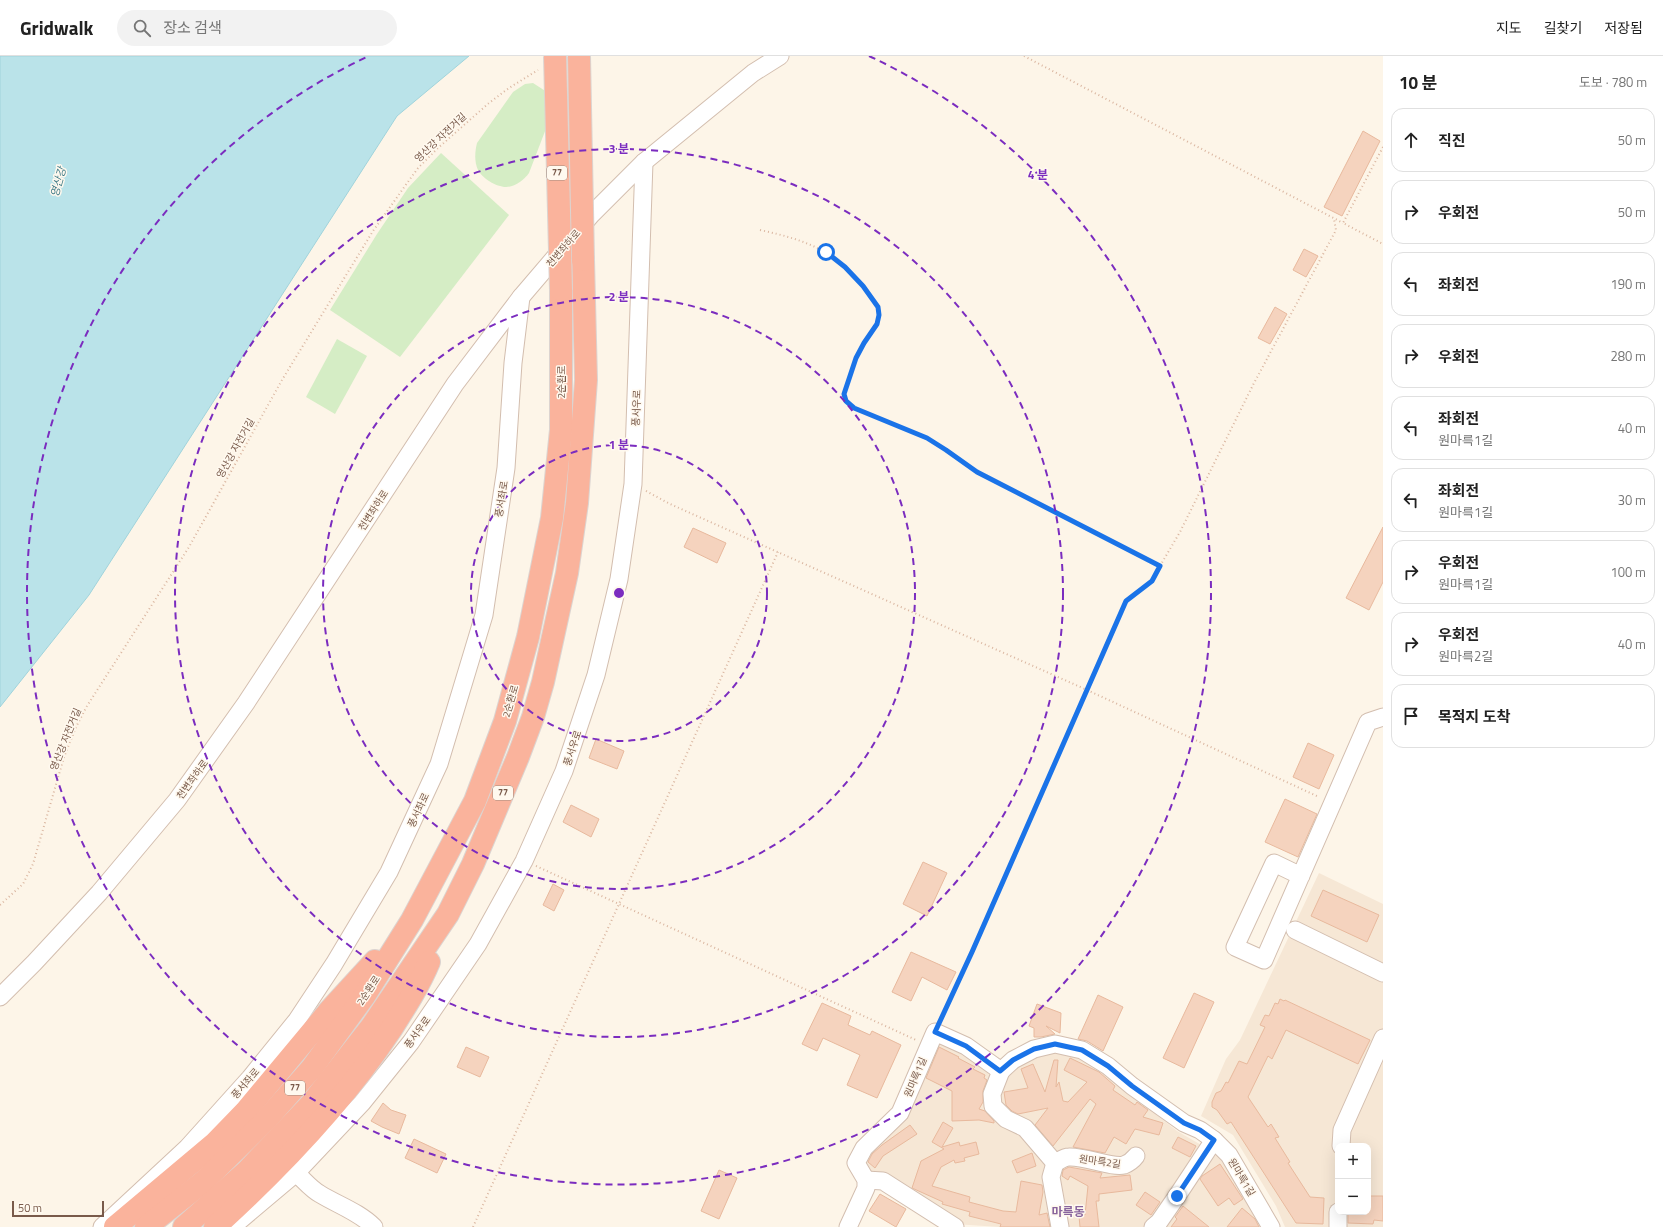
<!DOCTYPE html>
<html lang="ko">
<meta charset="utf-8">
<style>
:root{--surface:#fff;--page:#f2f2f2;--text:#222;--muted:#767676;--line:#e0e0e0}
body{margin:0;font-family:"Titillium Web","Noto Sans KR",sans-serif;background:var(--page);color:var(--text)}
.controls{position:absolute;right:12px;bottom:12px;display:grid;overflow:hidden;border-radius:8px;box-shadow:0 4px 16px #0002}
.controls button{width:36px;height:36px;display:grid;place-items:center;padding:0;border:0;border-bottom:1px solid var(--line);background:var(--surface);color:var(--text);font:20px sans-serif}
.scale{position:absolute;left:12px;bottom:10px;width:92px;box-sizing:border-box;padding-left:4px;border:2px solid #795a4a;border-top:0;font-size:11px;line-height:14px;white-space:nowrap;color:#795a4a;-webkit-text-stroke:3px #fff9ef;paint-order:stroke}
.stop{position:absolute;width:12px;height:12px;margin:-9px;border:3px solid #1a73e8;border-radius:50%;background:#fff}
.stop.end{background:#1a73e8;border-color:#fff;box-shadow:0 1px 4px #0008}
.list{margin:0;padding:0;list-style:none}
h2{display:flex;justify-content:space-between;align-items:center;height:52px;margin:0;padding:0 16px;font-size:17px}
h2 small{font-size:13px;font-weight:400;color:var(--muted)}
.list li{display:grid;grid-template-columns:26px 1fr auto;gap:12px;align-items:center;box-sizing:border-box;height:64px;margin:0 8px 8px;padding:0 8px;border:1px solid var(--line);border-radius:12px}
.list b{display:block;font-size:15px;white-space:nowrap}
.list p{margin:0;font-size:13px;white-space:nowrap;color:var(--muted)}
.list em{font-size:13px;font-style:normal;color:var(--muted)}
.icon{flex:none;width:22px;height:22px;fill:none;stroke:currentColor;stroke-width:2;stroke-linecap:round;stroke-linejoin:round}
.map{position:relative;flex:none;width:1383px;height:1171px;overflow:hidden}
header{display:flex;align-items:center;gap:24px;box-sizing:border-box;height:56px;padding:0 20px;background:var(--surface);border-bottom:1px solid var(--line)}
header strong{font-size:19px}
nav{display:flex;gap:22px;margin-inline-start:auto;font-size:14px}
.search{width:280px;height:36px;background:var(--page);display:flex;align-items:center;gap:10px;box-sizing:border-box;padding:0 14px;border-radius:22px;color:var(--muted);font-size:15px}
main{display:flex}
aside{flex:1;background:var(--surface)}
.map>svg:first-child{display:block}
</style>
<header>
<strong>Gridwalk</strong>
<div class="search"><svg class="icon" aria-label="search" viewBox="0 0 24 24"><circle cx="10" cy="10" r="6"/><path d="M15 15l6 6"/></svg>장소 검색</div>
<nav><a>지도</a><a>길찾기</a><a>저장됨</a></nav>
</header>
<main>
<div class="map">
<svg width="1383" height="1171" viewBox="0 0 1383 1171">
<rect width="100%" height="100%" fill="#fdf5e8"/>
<g fill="#f6e7d5" fill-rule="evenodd">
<path d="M 1319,817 L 1383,848 L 1383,1171 L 1285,1171 L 1276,1150 L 1233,1079 L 1201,1060 L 1226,1003 L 1240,984 ZM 1338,1090 L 1368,1090 L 1368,1156 L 1338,1156 Z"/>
<polygon points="937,984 954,992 984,1012 993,1024 1032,999 1062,995 1094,1009 1177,1075 1203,1090 1150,1166 1143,1171 1000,1171 954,1168 892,1125 868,1114 861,1106"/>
<polygon points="1215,1096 1263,1162 1264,1171 1160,1171"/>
</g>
<g fill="#d5edc5">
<path d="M 533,27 L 550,38 L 547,70 L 529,117 C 524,124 515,131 506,131 C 496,131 482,122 478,114 C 474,105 475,95 477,87 L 513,36 L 525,28 Z"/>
<polygon points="441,97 509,159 400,301 330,254 377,178 408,132"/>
<polygon points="337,283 367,300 335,358 306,341"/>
</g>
<polygon fill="#bae3e9" stroke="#a0d3db" points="0,0 469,0 397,60 89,539 0,651"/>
<g fill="#f5d3be" stroke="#e8b99d">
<polygon points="1363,75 1380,85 1342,160 1324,151"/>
<polygon points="1304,193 1318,200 1306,221 1293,214"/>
<polygon points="1275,251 1287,258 1270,288 1258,282"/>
<polygon points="1383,471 1383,526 1369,554 1346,542"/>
<polygon points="693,472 726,487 717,507 684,491"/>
<polygon points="596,683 624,695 617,713 589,702"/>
<polygon points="1308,687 1334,699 1319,733 1293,721"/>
<polygon points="1285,743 1317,758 1298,801 1265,786"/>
<polygon points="571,749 599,763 591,781 563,766"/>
<polygon points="923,806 947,817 927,860 903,848"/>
<polygon points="553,828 564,834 554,855 543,849"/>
<polygon points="1323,834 1379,859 1367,886 1311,860"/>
<polygon points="911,896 956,916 947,934 922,921 911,945 892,936"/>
<polygon points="1194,937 1214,946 1184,1012 1163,1002"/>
<polygon points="1098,939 1123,951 1103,995 1087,985 1078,983"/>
<polygon points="1280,943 1284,945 1285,944 1370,984 1358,1008 1286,974 1272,1003 1268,1000 1248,1041 1268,1071 1271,1068 1279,1081 1275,1082 1290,1106 1288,1107 1310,1141 1324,1142 1323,1168 1296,1167 1231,1066 1227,1068 1217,1054 1212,1051 1212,1046 1216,1037 1221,1035 1226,1026 1228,1027 1239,1005 1247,1008 1265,971 1260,969 1265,959 1269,960 1275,947 1278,948"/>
<polygon points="822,947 851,960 848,969 870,979 872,975 901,989 877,1042 847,1029 860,999 823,982 817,995 802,988"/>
<polygon points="1037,948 1061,957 1060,977 1046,970 1055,978 1041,981 1034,981 1034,972 1029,970"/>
<polygon points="466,991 489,1001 480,1021 457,1011"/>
<polygon points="939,991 959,1001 958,1002 975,1011 973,1013 985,1019 984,1022 987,1024 983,1035 983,1046 979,1053 985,1055 994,1065 994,1067 979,1064 952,1065 952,1035 926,1022"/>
<polygon points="1070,1002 1099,1016 1115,1030 1113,1034 1135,1049 1137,1046 1148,1054 1143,1061 1163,1067 1159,1079 1135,1073 1126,1088 1114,1081 1105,1097 1073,1091 1096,1048 1090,1043 1053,1090 1035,1069 1048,1052 1018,1058 1012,1055 1006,1049 1004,1036 1028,1032 1021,1013 1033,1008 1045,1036 1054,1004 1058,1004 1056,1031 1059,1026 1063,1045 1068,1046 1087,1026 1064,1014"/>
<polygon points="383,1047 391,1054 406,1059 399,1078 382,1071 371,1065"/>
<polygon points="943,1066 953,1072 942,1091 959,1086 960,1090 976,1086 979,1098 964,1102 965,1105 955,1107 954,1104 941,1111 932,1130 970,1141 969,1146 1003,1155 1016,1156 1021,1125 1042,1129 1043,1136 1039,1159 1047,1157 1050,1171 1000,1171 1001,1168 969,1160 970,1156 942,1148 943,1146 912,1132 921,1105 944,1093 932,1086"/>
<polygon points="910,1069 917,1078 883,1100 875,1112 868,1106 872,1098 882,1089"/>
<polygon points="1178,1081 1196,1090 1190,1101 1172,1092"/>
<polygon points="414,1083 446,1098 437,1117 405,1102"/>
<polygon points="1032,1097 1036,1110 1017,1117 1012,1105"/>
<polygon points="1220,1108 1243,1143 1234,1149 1229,1142 1218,1150 1200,1123 1202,1120"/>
<polygon points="1069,1111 1102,1117 1100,1122 1130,1119 1132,1134 1099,1138 1099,1145 1096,1145 1099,1171 1080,1171 1079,1160 1085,1159 1088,1130 1070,1120 1068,1124 1062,1120 1063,1114"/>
<polygon points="719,1114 737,1122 719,1163 701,1155"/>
<polygon points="1145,1136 1160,1146 1151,1159 1136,1149"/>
<polygon points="880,1138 906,1153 896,1171 869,1155"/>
<polygon points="1368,1140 1383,1140 1383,1165 1374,1164 1373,1168 1348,1167 1348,1156 1368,1156"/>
<polygon points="1183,1150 1209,1171 1171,1171 1177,1163 1175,1161"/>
<polygon points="1242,1152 1255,1163 1259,1171 1227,1171"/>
</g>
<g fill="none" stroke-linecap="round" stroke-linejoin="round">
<g stroke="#d3beaf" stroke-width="19">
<g id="minor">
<polyline points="1301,820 1274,807 1235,891 1264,904 1368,666 1383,661"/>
<polyline points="1295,874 1383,917"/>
<polyline points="0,941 34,907 99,837 177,744 246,647 455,328 521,241 591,159 644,106 753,17 780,0"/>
<polyline points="1001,1015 992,1038 993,1050 1006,1063 1025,1072 1055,1107"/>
<polyline points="1341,1090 1342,1074 1383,982"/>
<path d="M 1055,1107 C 1059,1105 1064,1101 1069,1101 C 1084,1100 1112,1112 1124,1109 C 1129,1107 1133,1104 1136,1100"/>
<polyline points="1055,1107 1051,1121 1060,1171"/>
<path d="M 296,1117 C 304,1124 311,1133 320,1138 C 338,1149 359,1156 374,1171"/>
<polyline points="866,1124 883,1125 955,1171"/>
<polyline points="102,1171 187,1092 250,1022 297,964 334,908 389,816 439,708 484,559 506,412 513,307 521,241"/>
<polyline points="232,1171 296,1117 362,1047 411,986 478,888 524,805 564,715 596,619 619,523 633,428 644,106"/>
<polyline points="848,1171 866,1132 866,1124 856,1107 864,1092 900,1057 935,976 966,990 1001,1015 1013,1004 1034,993 1055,988 1082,994 1108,1010 1132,1030 1184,1067 1200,1074 1214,1084 1229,1099 1271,1171"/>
<polyline points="1153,1171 1159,1166 1177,1140 1214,1084"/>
<polyline points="1338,1171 1338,1156"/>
</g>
</g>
<g stroke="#dcd4d0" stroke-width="24">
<g id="highway">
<polyline points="115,1171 215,1087 245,1056 330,954 375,905"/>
<polyline points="146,1171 203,1126 267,1063 312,1012 365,939 412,864 475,745 505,665 528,581 552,462 561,374 561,234"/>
<polyline points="184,1171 246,1116 311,1048 372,970 448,858 473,808 518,701 533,661 543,626 567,517 577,447 586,324 583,204"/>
<path d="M 215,1171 C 280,1112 342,1048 390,975 C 404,953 419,930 429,906"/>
</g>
</g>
<g stroke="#dab6a0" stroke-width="2" stroke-dasharray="1 3" stroke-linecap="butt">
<polyline points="1024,0 1343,167"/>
<polyline points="1383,91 1343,167 1383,188"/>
<path d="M 760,174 C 806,184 838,195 867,236 C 872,243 879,251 879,260 C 878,271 869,278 864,286 C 859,295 843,331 845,340 C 846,346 850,348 854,352 L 927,382 L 946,394 L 977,416 L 1160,510 L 1152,525 L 1126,545 L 972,896 L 940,964"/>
<polyline points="646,435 670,448 1087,634 1319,741"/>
<polyline points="1160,510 1180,476 1253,329 1336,174 1334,163"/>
<polyline points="536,810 916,984"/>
<polyline points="0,849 23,828 33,808 64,701 76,671 87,650 189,491 282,324 373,175 405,130 418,112 438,92 489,47 509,32 538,14"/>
<polyline points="473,1171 778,496"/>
</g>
<use href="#minor" stroke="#fff" stroke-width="17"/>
<use href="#highway" stroke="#fab39c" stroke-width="22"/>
<g stroke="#dcd4d0" stroke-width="24" stroke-linecap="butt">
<g id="highway-bridge">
<polyline points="555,0 561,234"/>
<polyline points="579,0 583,204"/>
</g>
</g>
<use href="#highway-bridge" stroke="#fab39c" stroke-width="22"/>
</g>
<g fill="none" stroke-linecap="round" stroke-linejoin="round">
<polyline stroke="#1a73e8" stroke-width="5" points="826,196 845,211 863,230 878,251 879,259 877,268 864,287 856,302 844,338 846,345 854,352 927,382 946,394 977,416 1160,510 1152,525 1126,545 972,896 935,976 966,990 1000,1015 1013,1004 1034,993 1055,988 1082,994 1108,1010 1132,1030 1184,1067 1200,1074 1214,1084 1177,1140"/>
</g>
<g fill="none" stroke="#7b2cbf" stroke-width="2" stroke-dasharray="7 5">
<circle cx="619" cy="537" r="148"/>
<circle cx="619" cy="537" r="296"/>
<circle cx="619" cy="537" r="444"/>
<path d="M869 0A592 592 0 1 1 369 0"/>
</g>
<g text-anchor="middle" stroke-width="3" stroke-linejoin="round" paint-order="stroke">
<g fill="#fff9ef" stroke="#a18a7c" stroke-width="1">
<rect x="547" y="110" width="20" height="14" rx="3"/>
<rect x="493" y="730" width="20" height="14" rx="3"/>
<rect x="285" y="1025" width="20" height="14" rx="3"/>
</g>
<g font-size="9" font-weight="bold" fill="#795a4a">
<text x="557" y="120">77</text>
<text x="503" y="740">77</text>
<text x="295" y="1035">77</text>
</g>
<g font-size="10" fill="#795a4a" stroke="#fff9ef">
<text transform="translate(440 81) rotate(-43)" y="4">영산강 자전거길</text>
<text transform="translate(563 192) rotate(-49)" y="4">천변좌하로</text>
<text transform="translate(561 326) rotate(-90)" y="4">2순환로</text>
<text transform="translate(636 352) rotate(-88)" y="4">풍서우로</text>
<text transform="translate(235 392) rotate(-61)" y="4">영산강 자전거길</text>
<text transform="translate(501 443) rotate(-81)" y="4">풍서좌로</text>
<text transform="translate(373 454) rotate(-57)" y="4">천변좌하로</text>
<text transform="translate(510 645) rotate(-74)" y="4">2순환로</text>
<text transform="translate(65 683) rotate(-68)" y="4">영산강 자전거길</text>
<text transform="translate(572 692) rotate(-72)" y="4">풍서우로</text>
<text transform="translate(192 723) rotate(-54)" y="4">천변좌하로</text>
<text transform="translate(418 754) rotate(-65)" y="4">풍서좌로</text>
<text transform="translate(368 934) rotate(-57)" y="4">2순환로</text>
<text transform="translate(417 976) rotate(-54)" y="4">풍서우로</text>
<text transform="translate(915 1021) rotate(-67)" y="4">원마륵1길</text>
<text transform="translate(245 1027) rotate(-49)" y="4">풍서좌로</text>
<text transform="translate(1100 1105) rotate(8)" y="4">원마륵2길</text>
<text transform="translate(1242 1121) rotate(59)" y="4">원마륵1길</text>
</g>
<g font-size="11" font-style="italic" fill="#3f7b87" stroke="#fff9ef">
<text transform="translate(58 126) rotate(-74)" y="4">영산강</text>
</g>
<g font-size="12" font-weight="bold" fill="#89659d" stroke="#fff9ef">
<text x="1068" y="1160">마륵동</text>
</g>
</g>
<circle cx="619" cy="537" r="6" fill="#7b2cbf" stroke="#fff9ef" stroke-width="2"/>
<g font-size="12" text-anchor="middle" font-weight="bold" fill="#7b2cbf" stroke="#fff9ef" stroke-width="3" stroke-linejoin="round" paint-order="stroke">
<text x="619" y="97">3 분</text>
<text x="1038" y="123">4 분</text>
<text x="619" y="245">2 분</text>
<text x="619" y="393">1 분</text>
</g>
</svg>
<div class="controls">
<button>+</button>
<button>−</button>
</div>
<div class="scale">50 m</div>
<div class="stop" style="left:826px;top:196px"></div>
<div class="stop end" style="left:1177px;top:1140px"></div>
</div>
<aside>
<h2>10 분<small>도보 · 780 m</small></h2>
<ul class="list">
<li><svg class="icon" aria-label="ahead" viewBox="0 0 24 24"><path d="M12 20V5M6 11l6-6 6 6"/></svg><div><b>직진</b></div><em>50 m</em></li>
<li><svg class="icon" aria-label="right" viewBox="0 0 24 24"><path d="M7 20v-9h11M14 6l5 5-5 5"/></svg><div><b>우회전</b></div><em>50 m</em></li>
<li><svg class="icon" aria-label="left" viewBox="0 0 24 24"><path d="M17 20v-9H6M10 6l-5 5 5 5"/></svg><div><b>좌회전</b></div><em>190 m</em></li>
<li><svg class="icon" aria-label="right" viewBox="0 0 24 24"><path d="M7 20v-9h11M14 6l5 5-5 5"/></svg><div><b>우회전</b></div><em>280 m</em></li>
<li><svg class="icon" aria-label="left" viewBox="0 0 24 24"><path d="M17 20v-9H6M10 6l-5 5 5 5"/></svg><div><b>좌회전</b><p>원마륵1길</p></div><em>40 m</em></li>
<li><svg class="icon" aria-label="left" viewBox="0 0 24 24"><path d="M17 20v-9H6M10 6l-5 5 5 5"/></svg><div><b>좌회전</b><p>원마륵1길</p></div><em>30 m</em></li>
<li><svg class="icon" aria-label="right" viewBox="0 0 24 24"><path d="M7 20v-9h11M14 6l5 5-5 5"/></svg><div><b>우회전</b><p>원마륵1길</p></div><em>100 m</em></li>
<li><svg class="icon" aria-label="right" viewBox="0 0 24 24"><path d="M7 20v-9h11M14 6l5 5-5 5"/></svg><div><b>우회전</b><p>원마륵2길</p></div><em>40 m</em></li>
<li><svg class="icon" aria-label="arrive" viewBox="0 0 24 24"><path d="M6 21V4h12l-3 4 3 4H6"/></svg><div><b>목적지 도착</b></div></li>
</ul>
</aside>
</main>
